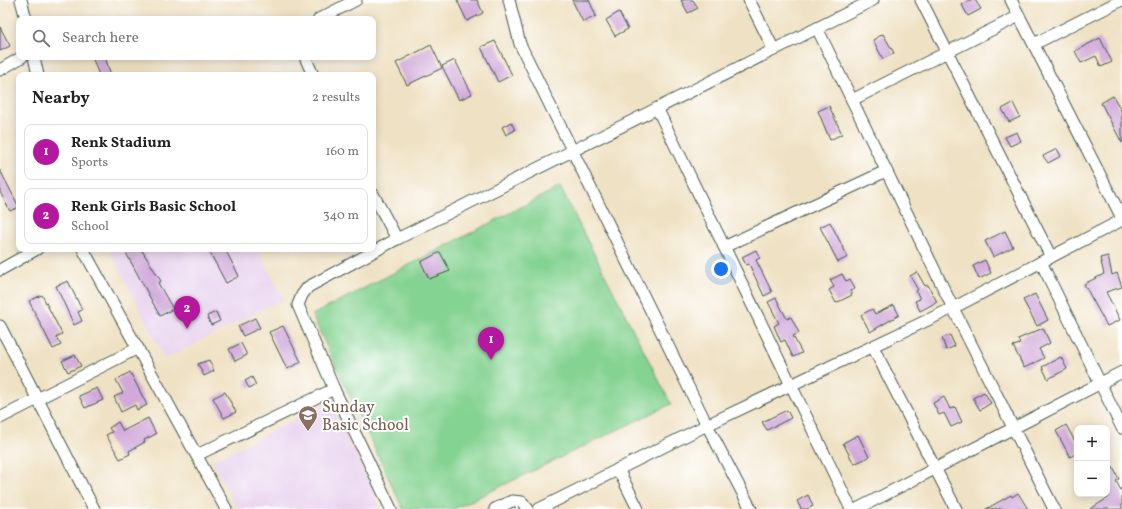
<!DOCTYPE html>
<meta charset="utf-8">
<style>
:root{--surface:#fff;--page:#f6f6f6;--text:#222;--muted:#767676;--line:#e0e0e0;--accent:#b5179e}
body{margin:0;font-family:Vollkorn,serif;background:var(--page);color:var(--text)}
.controls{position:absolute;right:12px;bottom:12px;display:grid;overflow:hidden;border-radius:8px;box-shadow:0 2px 10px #0003}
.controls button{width:36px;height:36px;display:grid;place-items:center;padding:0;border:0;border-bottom:1px solid var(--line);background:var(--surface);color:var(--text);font:20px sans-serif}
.you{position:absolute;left:721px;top:269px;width:14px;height:14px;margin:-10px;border:3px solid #fff;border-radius:50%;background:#1a73e8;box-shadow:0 0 0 6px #1a73e833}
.badge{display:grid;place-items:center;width:26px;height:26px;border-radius:50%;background:var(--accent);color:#fff;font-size:13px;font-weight:700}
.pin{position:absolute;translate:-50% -33px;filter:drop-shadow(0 1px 2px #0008)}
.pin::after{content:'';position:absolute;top:21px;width:14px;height:12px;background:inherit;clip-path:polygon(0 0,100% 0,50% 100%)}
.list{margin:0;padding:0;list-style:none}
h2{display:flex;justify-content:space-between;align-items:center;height:52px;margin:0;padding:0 16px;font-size:17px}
h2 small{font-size:13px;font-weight:400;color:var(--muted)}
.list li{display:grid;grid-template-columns:26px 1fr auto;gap:12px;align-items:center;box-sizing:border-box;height:56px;margin:0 8px 8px;padding:0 8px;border:1px solid var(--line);border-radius:8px}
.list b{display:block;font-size:15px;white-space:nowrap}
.list p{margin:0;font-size:13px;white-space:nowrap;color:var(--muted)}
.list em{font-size:13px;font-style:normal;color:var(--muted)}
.icon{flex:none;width:22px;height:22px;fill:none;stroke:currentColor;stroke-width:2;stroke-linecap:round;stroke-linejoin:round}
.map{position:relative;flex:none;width:1122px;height:509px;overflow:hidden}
.search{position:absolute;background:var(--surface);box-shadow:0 2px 10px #0003;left:16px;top:16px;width:360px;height:44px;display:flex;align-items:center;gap:10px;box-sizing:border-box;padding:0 14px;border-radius:8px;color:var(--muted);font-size:15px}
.panel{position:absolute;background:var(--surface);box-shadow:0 2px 10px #0003;left:16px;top:72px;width:360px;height:180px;border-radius:8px}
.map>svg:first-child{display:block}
</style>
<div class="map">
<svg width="1122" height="509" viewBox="0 0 1122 509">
<rect width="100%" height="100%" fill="#fff"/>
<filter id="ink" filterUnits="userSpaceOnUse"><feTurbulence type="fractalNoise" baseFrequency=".025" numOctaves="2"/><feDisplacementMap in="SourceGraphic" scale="8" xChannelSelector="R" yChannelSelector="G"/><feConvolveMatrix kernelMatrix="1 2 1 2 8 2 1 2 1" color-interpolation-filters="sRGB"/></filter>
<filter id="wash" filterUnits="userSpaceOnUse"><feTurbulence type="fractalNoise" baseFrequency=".012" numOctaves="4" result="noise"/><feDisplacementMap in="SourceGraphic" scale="16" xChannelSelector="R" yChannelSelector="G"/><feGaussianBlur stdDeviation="0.9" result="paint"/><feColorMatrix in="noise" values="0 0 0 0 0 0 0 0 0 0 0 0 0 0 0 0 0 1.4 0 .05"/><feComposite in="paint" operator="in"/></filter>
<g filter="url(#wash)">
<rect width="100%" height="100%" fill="#efe1c3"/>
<g fill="#e8d2ee">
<polygon points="109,249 258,249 283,299 165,359"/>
<polygon points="330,402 381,509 237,509 212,461"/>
</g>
<polygon fill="#85d392" stroke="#528863" points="560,187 671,404 454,509 403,509 312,315"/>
<g id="blocks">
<g fill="#d2aada">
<polygon points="457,0 477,0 483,13 467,21"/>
<polygon points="572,0 589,0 596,16 583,22"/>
<polygon points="681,0 693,0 698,8 688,13"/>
<polygon points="970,0 975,0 981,9 968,16 962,5"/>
<polygon points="619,12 628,29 615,36 606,20"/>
<polygon points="0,27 10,46 0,51"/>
<polygon points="883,34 894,53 883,59 873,40"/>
<polygon points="1100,38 1112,62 1101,67 1096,56 1081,63 1075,51"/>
<polygon points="495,41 512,75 498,82 481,47"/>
<polygon points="431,45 442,68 407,85 396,63"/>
<polygon points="92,57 105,57 111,75 99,75"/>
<polygon points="455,60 472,94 459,100 442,66"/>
<polygon points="1113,96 1122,112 1122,143 1101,103"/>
<polygon points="1013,103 1020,117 1009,122 1002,109"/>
<polygon points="829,106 842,134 830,140 818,111"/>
<polygon points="511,122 515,130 506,135 502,127"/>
<polygon points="1017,132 1021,141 1010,146 1005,137"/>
<polygon points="1057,149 1061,156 1048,163 1043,156"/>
<polygon points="0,170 19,207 10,211 0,192"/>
<polygon points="830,222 848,257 838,262 820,227"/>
<polygon points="1005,231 1013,247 993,257 985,241"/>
<polygon points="124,249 141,249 161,281 158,283 173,309 160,316"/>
<polygon points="208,249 225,249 239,276 226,283"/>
<polygon points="756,250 760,258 756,260 772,292 764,296 749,264 746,265 742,257"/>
<polygon points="440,252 450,271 429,279 421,262"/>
<polygon points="1108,256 1112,275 1117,273 1122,287 1106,292 1120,320 1107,326 1084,284 1104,274 1100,258"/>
<polygon points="985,260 991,273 979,279 973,266"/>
<polygon points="917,272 925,286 928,285 937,302 920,311 915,301 920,299 916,291 918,290 910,276"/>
<polygon points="842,274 846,281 850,279 855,289 850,291 852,295 836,303 829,290 834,287 830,280"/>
<polygon points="68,281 82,310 78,312 82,321 74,325 56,286"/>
<polygon points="1035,294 1048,320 1037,326 1023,300"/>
<polygon points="42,295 62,334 56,337 61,345 53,349 29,301"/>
<polygon points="776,298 787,319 791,317 799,333 793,336 802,353 793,357 785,340 781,342 774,326 779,323 768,302"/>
<polygon points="894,305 899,315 870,332 861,315 872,309 875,314"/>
<polygon points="216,312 220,321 211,325 207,316"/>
<polygon points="255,318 260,328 243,336 238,326"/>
<polygon points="283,326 301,362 287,369 269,332"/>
<polygon points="1043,328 1050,343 1039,349 1044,358 1024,368 1013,346 1020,344 1018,339"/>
<polygon points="950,335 955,346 946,350 942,338"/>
<polygon points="241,343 247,355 235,361 229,349"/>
<polygon points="75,355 81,366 68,372 62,361"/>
<polygon points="1061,357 1067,369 1048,379 1042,367"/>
<polygon points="209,360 214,371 204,376 198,364"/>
<polygon points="130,372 147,405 137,410 135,405 121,412 114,397 123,393 116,380"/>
<polygon points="252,377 256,385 249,388 245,381"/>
<polygon points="97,388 103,400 85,408 79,396"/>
<polygon points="225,392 236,412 224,418 213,398"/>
<polygon points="984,392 991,403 980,410 973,398"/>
<polygon points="944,397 950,409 955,407 962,422 951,427 944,413 939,415 933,403"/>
<polygon points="787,410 791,418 767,430 762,422"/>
<polygon points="148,418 156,434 144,440 145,442 129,451 130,454 120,459 106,435 112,432 109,428 118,422 123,431"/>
<polygon points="1066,425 1077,445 1077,453 1070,457 1056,431"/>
<polygon points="858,435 869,457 854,464 843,443"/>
<polygon points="1107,456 1119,479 1116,481 1122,492 1122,509 1090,509 1108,498"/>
<polygon points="1018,493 1028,509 986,509 1011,495 1012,497"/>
<polygon points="808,495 813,506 807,509 801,509 797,501"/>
</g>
</g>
</g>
<g filter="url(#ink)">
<use href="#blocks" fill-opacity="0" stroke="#3e5649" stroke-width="1"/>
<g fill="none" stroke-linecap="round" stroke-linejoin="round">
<g stroke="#3e5649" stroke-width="13">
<g id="minor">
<polyline points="21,0 26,19"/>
<polyline points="509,0 520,44 707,425 751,509"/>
<polyline points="749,0 774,50"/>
<polyline points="921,0 1051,257"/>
<polyline points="1011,0 1122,218"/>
<polyline points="319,19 356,0"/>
<polyline points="817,28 953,308 1054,509"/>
<polyline points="1034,44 1122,0"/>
<polyline points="34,57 38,75"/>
<polyline points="305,57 313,75"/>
<polyline points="0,70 22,57"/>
<polyline points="852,100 1019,16"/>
<polyline points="657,108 851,509"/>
<polyline points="373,194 397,239"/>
<polyline points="724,247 886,171"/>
<polyline points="83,249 226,509"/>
<polyline points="1041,262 1122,428"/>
<polyline points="0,270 37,249"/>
<polyline points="0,326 94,509"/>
<polyline points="873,347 956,509"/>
<polyline points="0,418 138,348"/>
<polyline points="197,455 334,389"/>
<polyline points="618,469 638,509"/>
<polyline points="391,509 334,389 298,305 302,295 308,287 397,239 873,0"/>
<polyline points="495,509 512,501 522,502 528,509"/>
<polyline points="539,509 707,425 953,308 1122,220"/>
<polyline points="857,509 1122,372"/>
</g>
</g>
<use href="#minor" stroke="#fff" stroke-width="11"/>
</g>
</g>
<defs>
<g id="school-pin" transform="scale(1)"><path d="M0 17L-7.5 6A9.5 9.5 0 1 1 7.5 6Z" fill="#8d6e63" stroke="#fff"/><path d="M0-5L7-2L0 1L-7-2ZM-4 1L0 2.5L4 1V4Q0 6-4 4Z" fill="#fff"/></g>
</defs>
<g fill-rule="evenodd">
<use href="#school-pin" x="308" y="415"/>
</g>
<g text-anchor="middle" stroke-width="4" stroke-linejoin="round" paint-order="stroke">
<g font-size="16" fill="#785e54" stroke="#fff" text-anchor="start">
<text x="322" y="412">Sunday<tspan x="322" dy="18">Basic School</tspan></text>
</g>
</g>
</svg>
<div class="controls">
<button>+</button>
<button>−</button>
</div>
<div class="you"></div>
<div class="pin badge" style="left:491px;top:360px">1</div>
<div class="pin badge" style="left:187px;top:329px">2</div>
<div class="search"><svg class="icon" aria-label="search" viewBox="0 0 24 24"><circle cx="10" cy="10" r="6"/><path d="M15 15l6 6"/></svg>Search here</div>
<section class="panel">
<h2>Nearby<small>2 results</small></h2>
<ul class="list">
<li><span class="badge">1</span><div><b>Renk Stadium</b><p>Sports</p></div><em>160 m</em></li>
<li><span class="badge">2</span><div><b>Renk Girls Basic School</b><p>School</p></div><em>340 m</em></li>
</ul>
</section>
</div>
